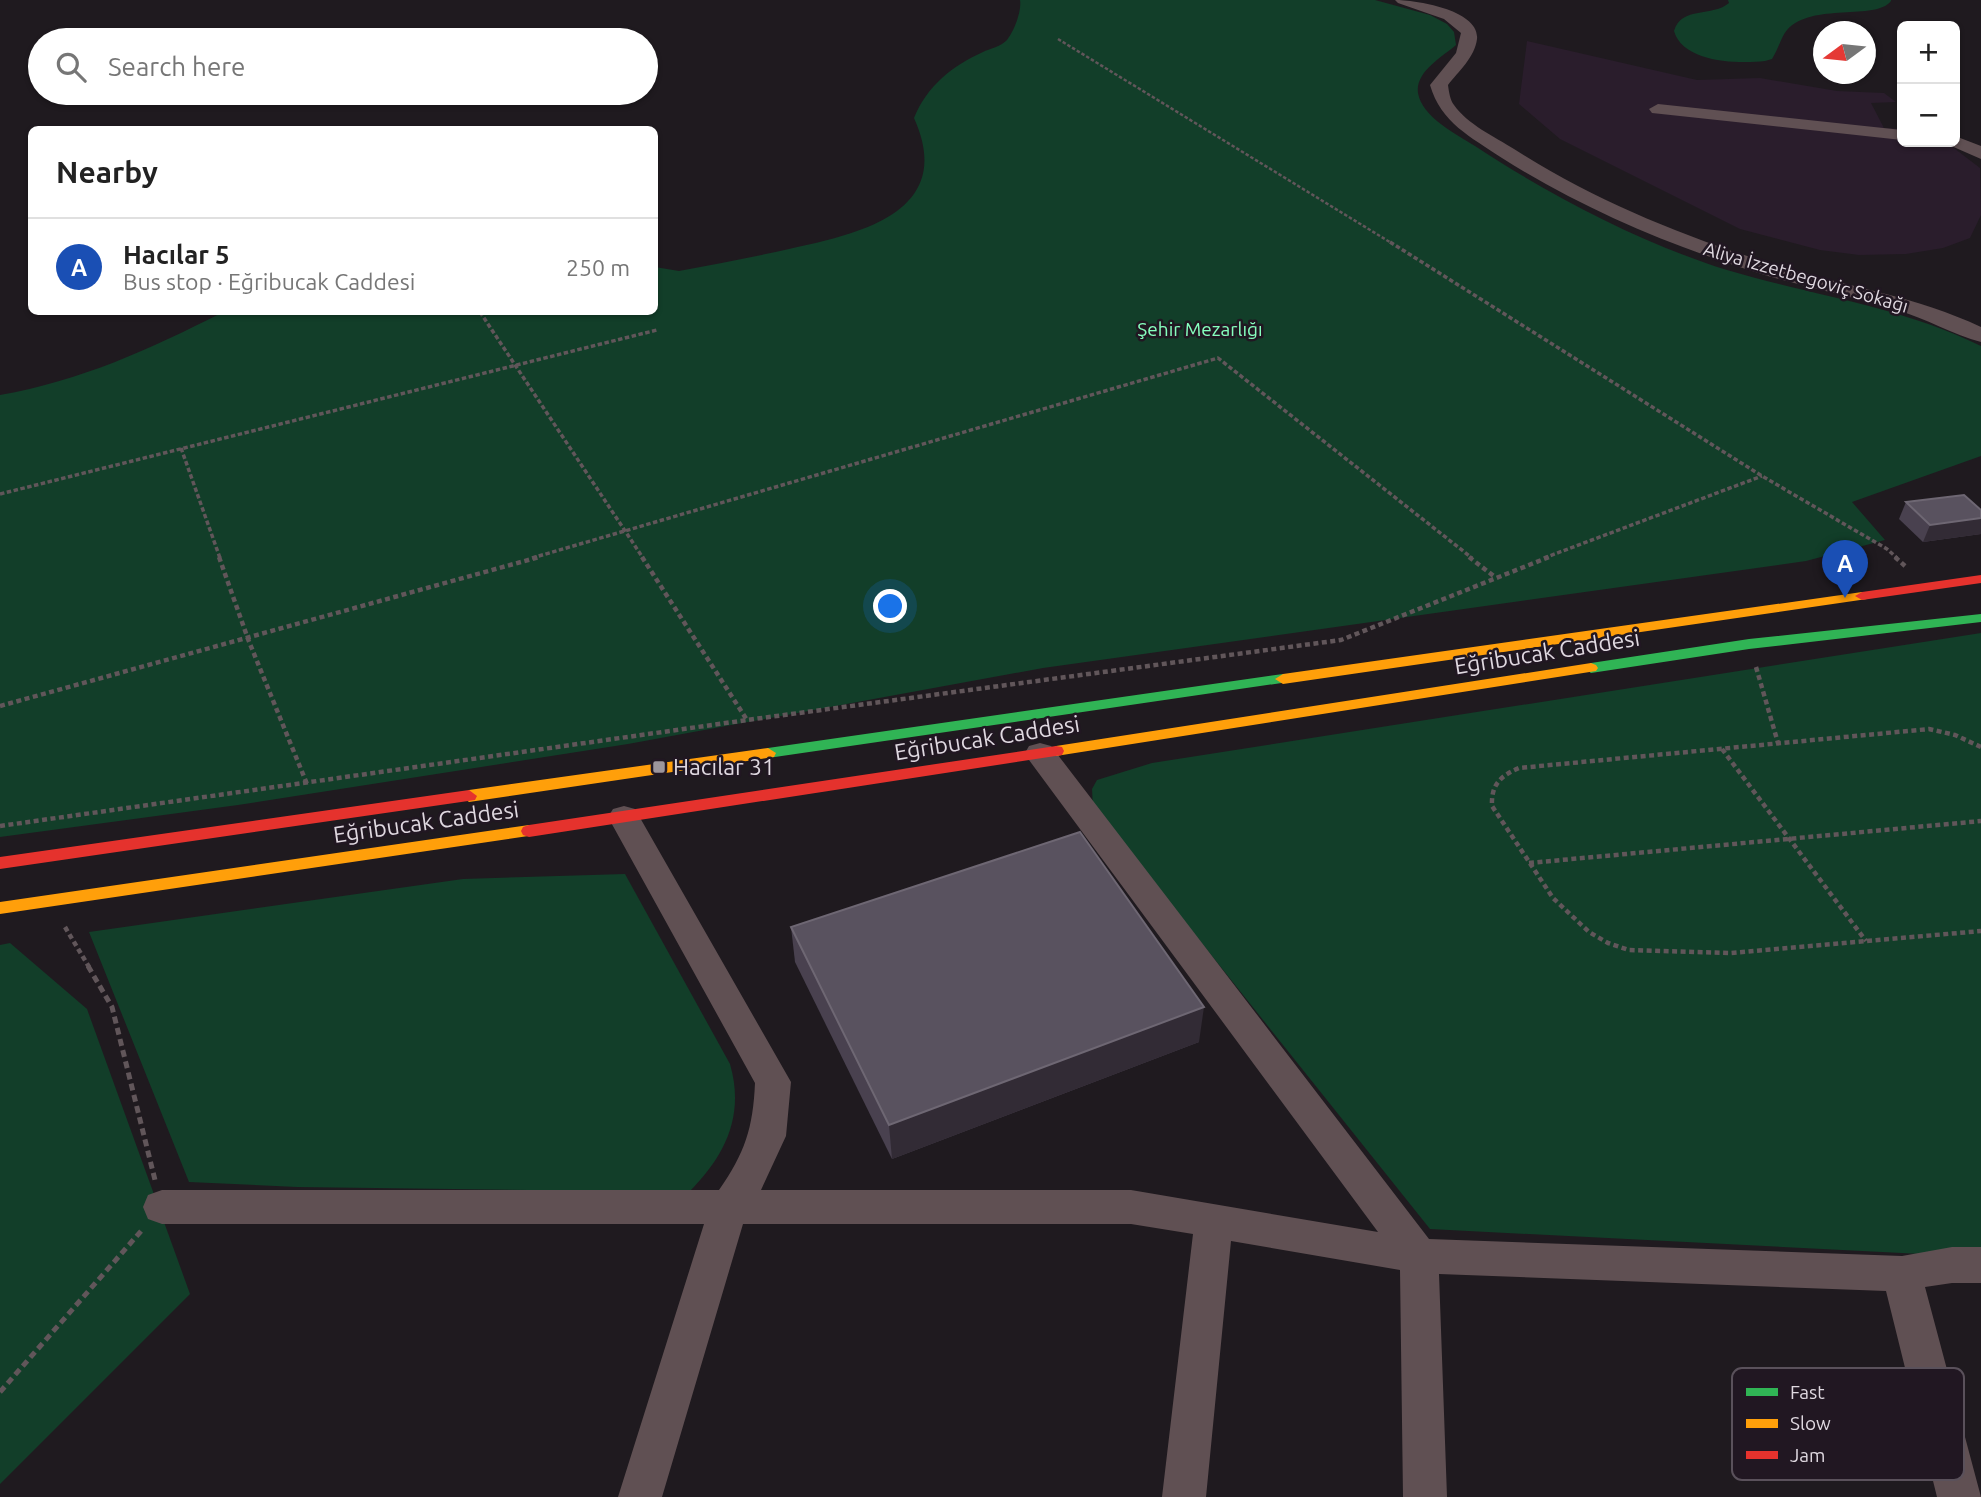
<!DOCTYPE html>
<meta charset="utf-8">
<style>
:root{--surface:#fff;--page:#f6f6f6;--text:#222;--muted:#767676;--line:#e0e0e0;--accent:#595659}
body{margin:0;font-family:Ubuntu,sans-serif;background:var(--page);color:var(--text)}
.controls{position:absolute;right:21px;top:21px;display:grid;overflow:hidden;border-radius:10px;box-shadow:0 2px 5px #0004}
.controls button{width:63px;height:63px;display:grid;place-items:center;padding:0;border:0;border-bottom:2px solid var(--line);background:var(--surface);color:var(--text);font:35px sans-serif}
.compass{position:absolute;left:1813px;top:21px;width:63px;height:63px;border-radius:50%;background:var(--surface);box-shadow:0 2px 5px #0004;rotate:255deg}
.you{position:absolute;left:891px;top:607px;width:24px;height:24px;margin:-18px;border:5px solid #fff;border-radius:50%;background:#1a73e8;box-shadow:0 0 0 10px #1a73e833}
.badge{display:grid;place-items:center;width:46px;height:46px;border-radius:50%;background:var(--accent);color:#fff;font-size:23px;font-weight:700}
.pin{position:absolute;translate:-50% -58px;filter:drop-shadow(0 2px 4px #0008)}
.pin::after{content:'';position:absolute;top:37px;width:24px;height:21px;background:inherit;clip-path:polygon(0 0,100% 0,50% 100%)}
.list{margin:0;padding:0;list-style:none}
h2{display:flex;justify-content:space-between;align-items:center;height:91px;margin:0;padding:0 28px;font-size:30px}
h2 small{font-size:23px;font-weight:400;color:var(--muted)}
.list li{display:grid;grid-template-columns:46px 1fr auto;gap:21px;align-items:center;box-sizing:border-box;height:98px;padding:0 28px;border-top:2px solid var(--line)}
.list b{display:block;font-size:26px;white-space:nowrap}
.list p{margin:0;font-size:23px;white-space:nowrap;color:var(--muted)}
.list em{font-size:23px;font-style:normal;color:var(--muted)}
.icon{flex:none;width:38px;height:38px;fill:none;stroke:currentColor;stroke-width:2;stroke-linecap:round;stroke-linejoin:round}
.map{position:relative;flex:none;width:1981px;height:1497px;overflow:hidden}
.search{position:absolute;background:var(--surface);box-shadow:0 2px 5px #0004;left:28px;top:28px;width:630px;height:77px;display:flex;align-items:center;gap:18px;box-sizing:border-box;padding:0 24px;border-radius:38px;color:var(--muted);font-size:26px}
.panel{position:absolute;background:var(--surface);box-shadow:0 2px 5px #0004;left:28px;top:126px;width:630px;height:189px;border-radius:10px}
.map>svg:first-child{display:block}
</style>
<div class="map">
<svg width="1981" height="1497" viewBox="0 0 1981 1497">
<rect width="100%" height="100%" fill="#1f1a1f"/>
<polygon fill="#2a1d2c" points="1527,41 1697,80 1760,78 1837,91 1884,93 1896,102 1871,103 1884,128 1902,129 1902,142 1946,142 1980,168 1981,215 1970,238 1943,248 1906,254 1859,255 1820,250 1740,229 1560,139 1519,104"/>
<g fill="#123e29">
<path d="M 1020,0 L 1375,0 L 1430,15 L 1447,24 L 1454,32 L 1456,45 C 1442,57 1415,72 1418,93 C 1422,117 1456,134 1475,146 C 1549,195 1643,244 1727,270 C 1814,296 1899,306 1981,346 L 1981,456 L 1852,502 L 1885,540 L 1806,561 L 1043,668 L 628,744 L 238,805 L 0,837 L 0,395 C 80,381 151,349 223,312 L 654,312 L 655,267 L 679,271 C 716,264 753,257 789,249 C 858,234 957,213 914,118 C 927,86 952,66 983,52 C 989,49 1002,46 1007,40 C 1014,31 1022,11 1020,0 Z"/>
<path d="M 1728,0 L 1891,0 L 1891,1 C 1876,21 1812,2 1787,30 C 1781,37 1778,50 1772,59 L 1765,61 C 1739,64 1683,63 1674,31 C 1681,6 1713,17 1729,3 Z"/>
<polygon points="1981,633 1981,1257 1430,1229 1093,807 1092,789 1097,780 1152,763"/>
<path d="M 625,874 L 730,1064 C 745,1116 725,1156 689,1192 L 297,1187 L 189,1182 L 89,932 L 463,879 Z"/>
<polygon points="10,943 87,1009 190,1294 0,1484 0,945"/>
</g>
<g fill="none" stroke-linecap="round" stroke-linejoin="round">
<polyline stroke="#61565a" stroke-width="2.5" stroke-dasharray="3.5 2" stroke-linecap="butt" points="1058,39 1393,244"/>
<g stroke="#61565a" stroke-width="3.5" stroke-dasharray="4.5 2.5" stroke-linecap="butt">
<polyline points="1390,242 1762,476 1887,549 1897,558"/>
<polyline points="480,312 643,558"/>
<polyline points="181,448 220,558"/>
<polyline points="0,494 657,330"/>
<polyline points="532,558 1218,358 1472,558"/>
<polyline points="1544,558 1762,476"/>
</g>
<g stroke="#61565a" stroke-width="4.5" stroke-dasharray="5 3.5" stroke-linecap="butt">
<polyline points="219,557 248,639 307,784"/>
<polyline points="642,557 747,720"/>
<polyline points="1469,557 1495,577"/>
<polyline points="1895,557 1905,566"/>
<polyline points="1756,667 1778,743"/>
<polyline points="0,706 539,557"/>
<path d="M 1981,747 L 1955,735 L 1929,729 L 1519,768 C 1500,776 1491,785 1492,806 L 1553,898 L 1589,932 L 1608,943 L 1629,950 L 1731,953 L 1981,931"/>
<polyline points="1722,749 1866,941"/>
<polyline points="0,826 747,720 1341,640 1549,557"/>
<polyline points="1529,863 1981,821"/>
<polyline points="65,927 89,967"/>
</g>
<g stroke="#61565a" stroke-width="5" stroke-dasharray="7 4.5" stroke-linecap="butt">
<polyline points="88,966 112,1007 155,1180"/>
<polyline points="0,1392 142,1230"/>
</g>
<g fill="#605053" fill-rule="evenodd">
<path d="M 1395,0 C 1416,0 1480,10 1477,39 C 1475,57 1458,72 1448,85 C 1449,92 1450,100 1454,105 C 1467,124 1495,137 1514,149 C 1597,202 1689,239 1782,267 C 1849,287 1918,297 1981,327 L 1981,342 C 1954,335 1925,318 1897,310 C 1854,297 1811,288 1768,276 C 1676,248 1584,210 1502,158 C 1471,137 1441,123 1430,85 L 1456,53 L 1461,33 L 1444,19 L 1398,3 Z"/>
<polygon points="1658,104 1902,130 1902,140 1652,113 1649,109"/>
<polygon points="1955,136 1981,146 1981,159 1949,145 1946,142 1955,142"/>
<path d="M 1040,743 L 1051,746 L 1429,1239 L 1902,1256 L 1952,1247 L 1981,1247 L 1981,1283 L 1952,1283 L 1925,1287 L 1981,1497 L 1937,1497 L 1886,1291 L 1439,1274 L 1447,1497 L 1403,1497 L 1400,1270 L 1231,1241 L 1206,1497 L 1162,1497 L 1193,1234 L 1131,1224 L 743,1224 L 662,1497 L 618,1497 L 704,1224 L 162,1224 L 148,1219 L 143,1207 L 148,1195 L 162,1190 L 719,1190 C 745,1153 753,1128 755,1083 L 608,817 L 613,809 L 624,806 L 635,809 L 791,1082 L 786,1136 L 761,1190 L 1131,1190 L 1378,1232 L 1029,760 L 1025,753 L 1029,746 Z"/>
</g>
<g fill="#30b455" fill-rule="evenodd">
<polygon points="1981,614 1981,622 1749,649 1591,673 1584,668 1591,663 1749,639"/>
<polygon points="1283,674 1288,676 1291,679 1288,682 768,758 760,753 768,748"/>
</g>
<g fill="#ff9f0a" fill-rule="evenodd">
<polygon points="1862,592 1867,593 1869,596 1867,599 1283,684 1275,679 1283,674"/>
<polygon points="1591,663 1596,665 1598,668 1596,671 1056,756 1048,751 1056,746"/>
<polygon points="768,748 776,753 774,757 469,802 461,796 469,790"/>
<polygon points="529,825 535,827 537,831 535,835 0,914 0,902"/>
</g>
<g fill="#e5322d" fill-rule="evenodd">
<polygon points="1981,575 1981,583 1862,600 1855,596 1862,592"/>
<polygon points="1056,746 1062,747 1064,751 1062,755 529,837 523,835 521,831 523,827 529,825"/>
<polygon points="469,790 477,796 475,800 0,869 0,857"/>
</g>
</g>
<g fill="#49414f">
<polygon points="1906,502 1981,510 1981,534 1923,542 1899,519"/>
<polygon points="791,927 1199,1042 892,1159 795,962"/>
</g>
<g fill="#322b35">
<polygon points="1981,518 1981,534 1923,542 1930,525"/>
<polygon points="1204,1007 1199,1042 892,1159 889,1125"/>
</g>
<g fill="#59525f" stroke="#6e6773" stroke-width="2">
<polygon points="1964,495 1981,510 1981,518 1930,525 1906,502"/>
<polygon points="1080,832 1204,1007 889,1125 791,927"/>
</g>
<rect fill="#9c969c" stroke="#211722" stroke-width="2.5" x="652" y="760" width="14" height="14" rx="3.5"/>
<g text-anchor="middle" stroke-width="5" stroke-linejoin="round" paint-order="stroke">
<g font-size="19" fill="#dfd8e0" stroke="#211722">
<text transform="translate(1806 277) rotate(16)" y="7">Aliya İzzetbegoviç Sokağı</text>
</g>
<g font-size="19" fill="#86ffbe" stroke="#211722">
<text x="1200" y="336">Şehir Mezarlığı</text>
</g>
<g font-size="23" fill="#dfd8e0" stroke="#211722">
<text transform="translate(1547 652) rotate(-9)" y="8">Eğribucak Caddesi</text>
<text transform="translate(987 738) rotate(-9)" y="8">Eğribucak Caddesi</text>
<text transform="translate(426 822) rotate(-8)" y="8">Eğribucak Caddesi</text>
</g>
<g font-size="23" fill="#dfd8e0" stroke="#211722" text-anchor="start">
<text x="673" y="775">Hacılar 31</text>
</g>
</g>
<rect x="1732" y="1368" width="232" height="112" rx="10" fill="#211722" stroke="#5a515b" stroke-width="2"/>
<rect x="1746" y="1388" width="32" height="8" fill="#30b455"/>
<rect x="1746" y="1419" width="32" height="9" fill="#ff9f0a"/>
<rect x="1746" y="1451" width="32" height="8" fill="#e5322d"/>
<g font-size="19" fill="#dfd8e0">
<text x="1790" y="1399">Fast</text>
<text x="1790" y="1430">Slow</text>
<text x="1790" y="1462">Jam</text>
</g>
</svg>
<div class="controls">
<button>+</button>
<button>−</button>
</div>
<svg class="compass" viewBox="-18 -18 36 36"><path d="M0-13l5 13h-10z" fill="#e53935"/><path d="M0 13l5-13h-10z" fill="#767676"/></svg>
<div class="you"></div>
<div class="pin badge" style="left:1845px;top:598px;background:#1a4fb4">A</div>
<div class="search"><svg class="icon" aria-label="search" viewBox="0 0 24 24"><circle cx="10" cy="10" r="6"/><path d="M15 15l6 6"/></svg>Search here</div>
<section class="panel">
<h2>Nearby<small></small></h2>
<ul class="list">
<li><span class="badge" style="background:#1a4fb4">A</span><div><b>Hacılar 5</b><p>Bus stop · Eğribucak Caddesi</p></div><em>250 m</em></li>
</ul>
</section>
</div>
